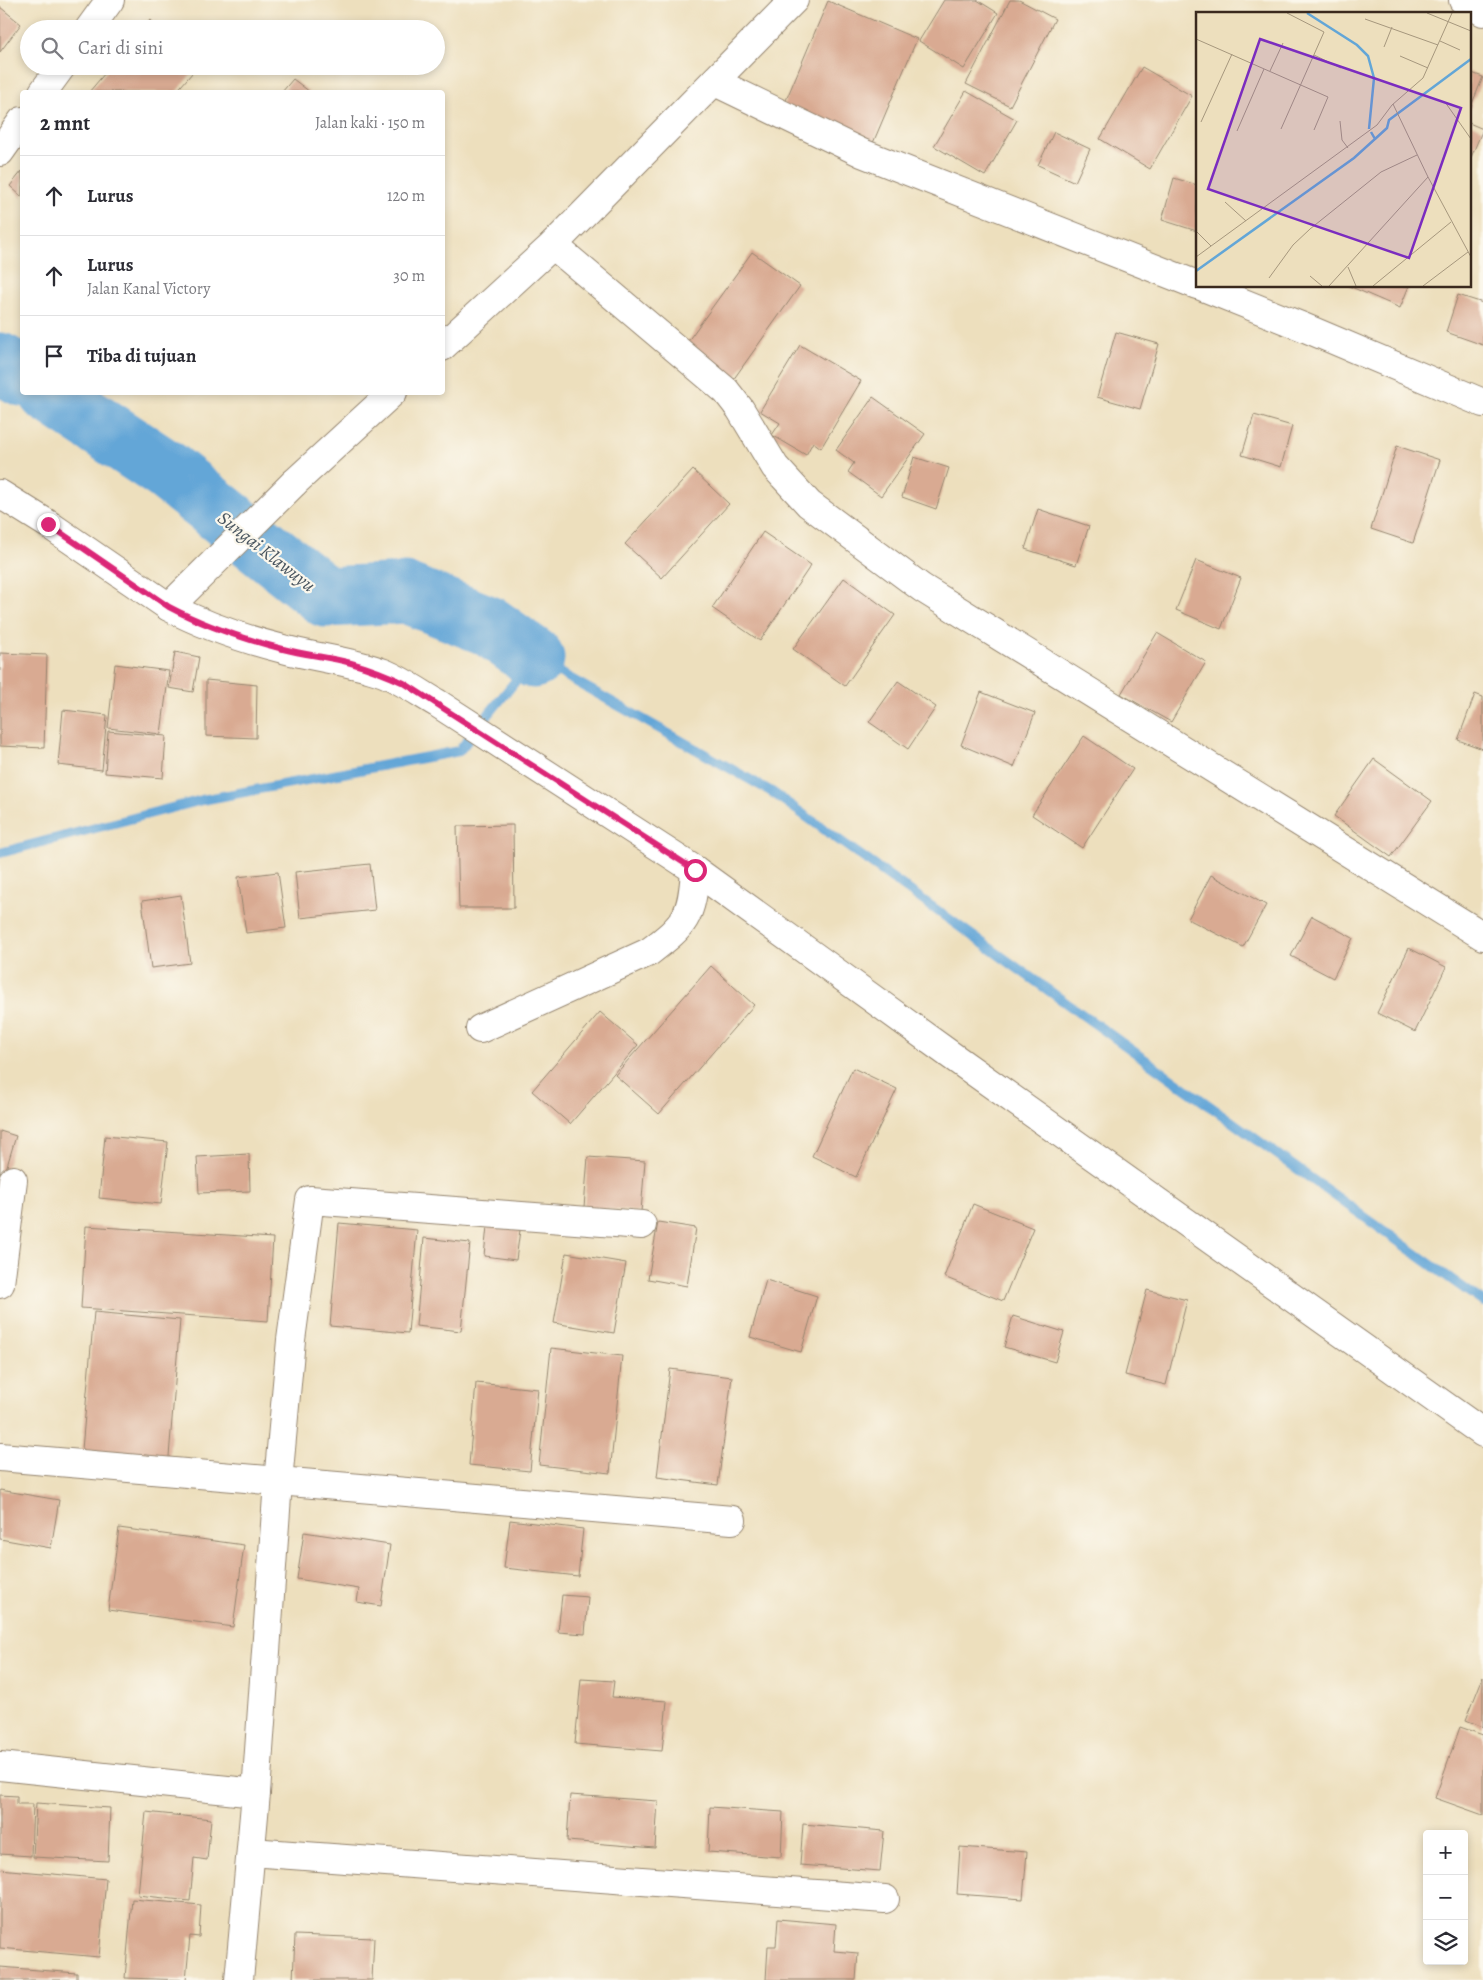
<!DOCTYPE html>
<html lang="id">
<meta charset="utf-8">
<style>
:root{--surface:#fff;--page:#f2f2f3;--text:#2b2b33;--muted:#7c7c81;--line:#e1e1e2}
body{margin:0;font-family:Alegreya,serif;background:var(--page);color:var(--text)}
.controls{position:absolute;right:15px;bottom:15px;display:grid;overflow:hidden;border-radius:5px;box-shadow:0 2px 8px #0003}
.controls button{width:45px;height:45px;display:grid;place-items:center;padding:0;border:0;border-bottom:1px solid var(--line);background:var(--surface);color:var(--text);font:25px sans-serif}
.stop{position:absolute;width:15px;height:15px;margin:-11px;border:4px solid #db2777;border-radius:50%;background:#fff}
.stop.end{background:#db2777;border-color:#fff;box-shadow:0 1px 5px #0008}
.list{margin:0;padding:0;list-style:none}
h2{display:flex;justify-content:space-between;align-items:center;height:65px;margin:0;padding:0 20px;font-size:21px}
h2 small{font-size:16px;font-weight:400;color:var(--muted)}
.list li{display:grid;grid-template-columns:32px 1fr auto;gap:15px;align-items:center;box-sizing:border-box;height:80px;padding:0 20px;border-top:1px solid var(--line)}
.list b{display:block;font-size:19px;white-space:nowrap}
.list p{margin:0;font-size:16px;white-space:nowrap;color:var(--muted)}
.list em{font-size:16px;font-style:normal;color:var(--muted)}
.icon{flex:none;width:28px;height:28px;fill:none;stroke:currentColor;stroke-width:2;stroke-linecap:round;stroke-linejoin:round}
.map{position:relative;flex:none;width:1483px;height:1980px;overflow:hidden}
.search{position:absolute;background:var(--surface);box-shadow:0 2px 8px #0003;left:20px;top:20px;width:425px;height:55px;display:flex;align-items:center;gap:12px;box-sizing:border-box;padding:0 18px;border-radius:28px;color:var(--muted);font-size:19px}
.panel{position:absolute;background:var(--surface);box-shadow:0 2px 8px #0003;left:20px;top:90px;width:425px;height:305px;border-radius:5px}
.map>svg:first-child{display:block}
</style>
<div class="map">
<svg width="1483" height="1980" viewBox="0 0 1483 1980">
<rect width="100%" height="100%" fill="#fbf7ec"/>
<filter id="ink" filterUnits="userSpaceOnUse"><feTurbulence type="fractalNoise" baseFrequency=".02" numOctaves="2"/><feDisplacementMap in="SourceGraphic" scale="10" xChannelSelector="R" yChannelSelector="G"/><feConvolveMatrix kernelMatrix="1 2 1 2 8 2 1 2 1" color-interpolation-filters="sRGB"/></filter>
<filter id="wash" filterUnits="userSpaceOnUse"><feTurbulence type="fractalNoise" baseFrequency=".0096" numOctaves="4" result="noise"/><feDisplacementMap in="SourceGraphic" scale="20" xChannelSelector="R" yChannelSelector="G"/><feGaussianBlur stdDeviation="1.12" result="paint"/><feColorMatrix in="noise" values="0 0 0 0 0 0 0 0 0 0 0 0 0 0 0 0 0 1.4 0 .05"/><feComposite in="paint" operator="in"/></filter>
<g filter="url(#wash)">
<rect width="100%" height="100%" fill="#eddfbd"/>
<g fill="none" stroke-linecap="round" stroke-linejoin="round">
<polyline stroke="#63a6d7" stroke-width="10" points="0,853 202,800 459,751 534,658 772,792 1483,1302"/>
<g stroke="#63a6d7" stroke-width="61">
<polyline points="0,363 22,376"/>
<polyline points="48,392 167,471 326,597 406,593 489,626 534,658"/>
</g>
</g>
<g id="blocks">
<g fill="#d9aa92">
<polygon points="944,0 977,0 998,13 964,69 919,41"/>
<polygon points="1010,0 1019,0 1055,19 1010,106 966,84"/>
<polygon points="828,1 917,39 873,143 784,105"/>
<polygon points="0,7 21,24 0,52"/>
<polygon points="150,20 161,29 142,29"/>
<polygon points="111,66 198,66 176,92 89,92"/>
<polygon points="1142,67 1192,96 1150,169 1100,139"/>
<polygon points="1469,72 1483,77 1469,111"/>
<polygon points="293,79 310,92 282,92"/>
<polygon points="966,91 1017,120 985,176 934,146"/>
<polygon points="1469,123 1483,129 1469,162"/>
<polygon points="1054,132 1090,149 1075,182 1038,165"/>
<polygon points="22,171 22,197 10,186"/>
<polygon points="1174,178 1197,185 1197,231 1162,220"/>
<polygon points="752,252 800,286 728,387 680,352"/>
<polygon points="1349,286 1409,286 1400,308"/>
<polygon points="1458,295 1483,303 1483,345 1446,332"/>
<polygon points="1116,332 1159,344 1140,409 1097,397"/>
<polygon points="800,345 861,381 821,448 813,442 806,455 772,435 780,423 760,411"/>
<polygon points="873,397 925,434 881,496 848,472 854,463 836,450"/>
<polygon points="1254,415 1292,426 1281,467 1242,455"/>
<polygon points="1397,446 1440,460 1413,543 1371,529"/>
<polygon points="914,457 949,468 936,509 902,497"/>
<polygon points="693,470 729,504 662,578 625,544"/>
<polygon points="1038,509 1089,526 1076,565 1025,549"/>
<polygon points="763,532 811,565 760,641 712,608"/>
<polygon points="1196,560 1241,578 1221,629 1176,610"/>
<polygon points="844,578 895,615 845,686 793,649"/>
<polygon points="1157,633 1206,662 1171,722 1121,694"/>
<polygon points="175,652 199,657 193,692 169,688"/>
<polygon points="0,653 47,655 44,748 0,746"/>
<polygon points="115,664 169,671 161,734 108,728"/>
<polygon points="206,680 257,685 256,738 206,736"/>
<polygon points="898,681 936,707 908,749 869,722"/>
<polygon points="981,692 1035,713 1014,767 961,745"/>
<polygon points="1475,694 1483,697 1483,749 1458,740"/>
<polygon points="63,710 107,715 102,770 58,765"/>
<polygon points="108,731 166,736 163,778 105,773"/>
<polygon points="1084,736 1133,769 1082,848 1032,815"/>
<polygon points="1374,759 1432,801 1391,857 1334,816"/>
<polygon points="513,825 514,908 459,908 457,826"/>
<polygon points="370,864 375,910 300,918 295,872"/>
<polygon points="278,872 286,928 246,933 238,877"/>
<polygon points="1211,875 1266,905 1243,947 1188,919"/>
<polygon points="181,895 190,963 151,968 142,901"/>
<polygon points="1312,916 1353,938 1333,978 1291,956"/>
<polygon points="1409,948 1446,967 1415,1032 1377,1013"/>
<polygon points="711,966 754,1005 659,1114 615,1075"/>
<polygon points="600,1012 638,1045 570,1124 532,1091"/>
<polygon points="853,1068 897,1089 856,1177 812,1156"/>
<polygon points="0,1131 16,1136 4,1176 0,1175"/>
<polygon points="105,1136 168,1142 161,1204 99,1198"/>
<polygon points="249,1154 250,1191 199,1193 197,1157"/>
<polygon points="588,1157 645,1161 641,1212 584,1207"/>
<polygon points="973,1204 1033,1228 1003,1301 944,1277"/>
<polygon points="658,1222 696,1228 687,1286 648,1279"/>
<polygon points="339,1223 417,1230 408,1333 330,1326"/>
<polygon points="86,1226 273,1238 268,1321 81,1308"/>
<polygon points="487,1226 520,1230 516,1260 484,1256"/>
<polygon points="424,1238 470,1243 461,1331 416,1326"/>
<polygon points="566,1253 626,1263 614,1333 554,1323"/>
<polygon points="766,1280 817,1296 801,1352 750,1337"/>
<polygon points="1147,1290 1187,1300 1166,1385 1125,1375"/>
<polygon points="94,1312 180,1320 168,1469 81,1461"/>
<polygon points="1013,1316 1064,1332 1055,1362 1004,1347"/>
<polygon points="551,1348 622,1356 610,1473 539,1465"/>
<polygon points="670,1369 732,1377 718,1485 657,1477"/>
<polygon points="476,1383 538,1389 530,1471 469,1465"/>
<polygon points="0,1490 59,1500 51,1548 0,1539"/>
<polygon points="510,1520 583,1529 578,1576 504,1568"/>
<polygon points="119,1528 244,1545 233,1627 108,1610"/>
<polygon points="304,1532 390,1545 381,1606 357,1602 359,1589 297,1579"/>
<polygon points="562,1595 588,1597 585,1634 558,1632"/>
<polygon points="1483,1677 1483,1727 1466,1720"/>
<polygon points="581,1679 614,1681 612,1697 667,1701 662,1751 575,1744"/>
<polygon points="1460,1727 1483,1735 1483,1815 1435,1798"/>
<polygon points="0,1795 17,1796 17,1804 33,1804 31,1856 0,1854"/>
<polygon points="570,1795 658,1801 655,1848 567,1841"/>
<polygon points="36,1803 110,1808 108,1861 33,1857"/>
<polygon points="710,1807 783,1812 781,1857 708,1852"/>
<polygon points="146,1812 211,1819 207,1860 194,1858 190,1901 138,1895"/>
<polygon points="803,1824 884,1831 880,1871 800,1865"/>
<polygon points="960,1847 1027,1852 1023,1899 957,1894"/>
<polygon points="0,1869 106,1879 99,1957 0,1948"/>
<polygon points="132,1899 201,1905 199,1937 190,1936 186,1980 125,1978"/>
<polygon points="778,1919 836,1924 834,1951 858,1953 856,1980 766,1980 768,1946 776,1946"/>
<polygon points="295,1935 374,1938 372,1980 293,1980"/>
<polygon points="0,1967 77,1973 77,1980 0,1980"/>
</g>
</g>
</g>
<g filter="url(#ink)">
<use href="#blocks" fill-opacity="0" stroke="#94846e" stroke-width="1"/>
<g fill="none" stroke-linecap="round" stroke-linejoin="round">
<g stroke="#94846e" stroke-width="30">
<g id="minor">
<polyline points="1463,0 1483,12"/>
<polyline points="89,29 110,0"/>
<polyline points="715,82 862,153 1197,285"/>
<polyline points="43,92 62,66"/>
<polyline points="0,152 22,121"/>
<polyline points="553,245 726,391 740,409 775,467 809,504 922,588 1483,936"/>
<polyline points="1201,286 1303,327 1483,403"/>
<polyline points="442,347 553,245 794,0"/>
<polyline points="294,483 393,392"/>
<path d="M 169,607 C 205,626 244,639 283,649 C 317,658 351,661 384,673 C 403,681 420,693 437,703 L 695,870 L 952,1056 L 1483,1433"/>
<path d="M 480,1029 L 649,952 C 686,924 692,917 695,870"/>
<polyline points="0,1284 13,1180"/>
<polyline points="0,1457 732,1520"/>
<polyline points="0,1766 256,1793"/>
<polyline points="251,1852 885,1899"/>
<polyline points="239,1980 256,1793 278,1482 291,1340 310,1200 642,1225"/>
</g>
</g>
<g stroke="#94846e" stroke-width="30">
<polyline id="tertiary" points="0,494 48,524 169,607 294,483"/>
</g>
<use href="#minor" stroke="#fff" stroke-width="28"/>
<use href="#tertiary" stroke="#fff" stroke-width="28"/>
</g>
</g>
<g fill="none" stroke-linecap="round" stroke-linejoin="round" filter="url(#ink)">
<path stroke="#db2777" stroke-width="6" d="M 48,524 L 169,607 C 205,626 244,639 283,649 C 306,655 329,657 351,663 C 369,668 387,675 404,683 L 695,870"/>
</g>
<g text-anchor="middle" stroke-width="4.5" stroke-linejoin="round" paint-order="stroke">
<g font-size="19" font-style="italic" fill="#49555f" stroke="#fbf7ec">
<text transform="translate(267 551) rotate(38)" y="7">Sungai Klawuyu</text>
</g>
</g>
<g transform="translate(1196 12)">
<rect width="275" height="275" fill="#eddfbd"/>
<path fill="none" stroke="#63a6d7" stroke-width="2.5" d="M 111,1 L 161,33 L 172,44 L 178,66 L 173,117M 179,127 L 191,116 L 193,108 L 275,47M 0,259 L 158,146 L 179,127 L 175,120"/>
<path fill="none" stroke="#a6977d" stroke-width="1" d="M 231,1 L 275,19M 169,7 L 242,33M 0,27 L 132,85 L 118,118M 244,29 L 264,38M 188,35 L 196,15M 118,43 L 145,56M 204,44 L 232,56M 74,59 L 87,31M 249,90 L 275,127M 197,92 L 232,165 L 275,245M 144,109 L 146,128 L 152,136M 5,110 L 36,42M 85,117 L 128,20 L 91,1M 41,119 L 68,57M 29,190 L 50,209M 0,219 L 15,234M 0,245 L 181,113 L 196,93 L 227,66 L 256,1M 152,255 L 160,274M 114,264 L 126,274M 73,266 L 97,233 L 114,217 L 185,160 L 221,143M 133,274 L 232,165M 177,274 L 255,210M 227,274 L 272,240"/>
<path fill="#7b2cbf" fill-opacity="0.15" stroke="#7b2cbf" stroke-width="2.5" d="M 64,27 L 265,96 L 213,246 L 12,177 Z"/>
<rect width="275" height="275" fill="none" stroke="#3b2a1e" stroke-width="2.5"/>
</g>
</svg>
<div class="controls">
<button>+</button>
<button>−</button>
<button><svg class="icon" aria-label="layers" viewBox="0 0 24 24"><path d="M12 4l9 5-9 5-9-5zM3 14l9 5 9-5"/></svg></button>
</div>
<div class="stop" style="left:695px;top:870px"></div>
<div class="stop end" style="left:48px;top:524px"></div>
<div class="search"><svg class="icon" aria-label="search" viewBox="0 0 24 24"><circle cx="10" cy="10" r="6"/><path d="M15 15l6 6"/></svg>Cari di sini</div>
<section class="panel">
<h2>2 mnt<small>Jalan kaki · 150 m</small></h2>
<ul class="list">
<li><svg class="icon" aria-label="ahead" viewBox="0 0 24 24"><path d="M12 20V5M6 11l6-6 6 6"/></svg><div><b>Lurus</b></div><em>120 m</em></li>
<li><svg class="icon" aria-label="ahead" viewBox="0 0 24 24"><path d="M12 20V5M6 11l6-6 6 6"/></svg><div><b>Lurus</b><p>Jalan Kanal Victory</p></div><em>30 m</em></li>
<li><svg class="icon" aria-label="arrive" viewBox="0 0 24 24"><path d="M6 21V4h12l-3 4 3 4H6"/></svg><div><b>Tiba di tujuan</b></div></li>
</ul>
</section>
</div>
